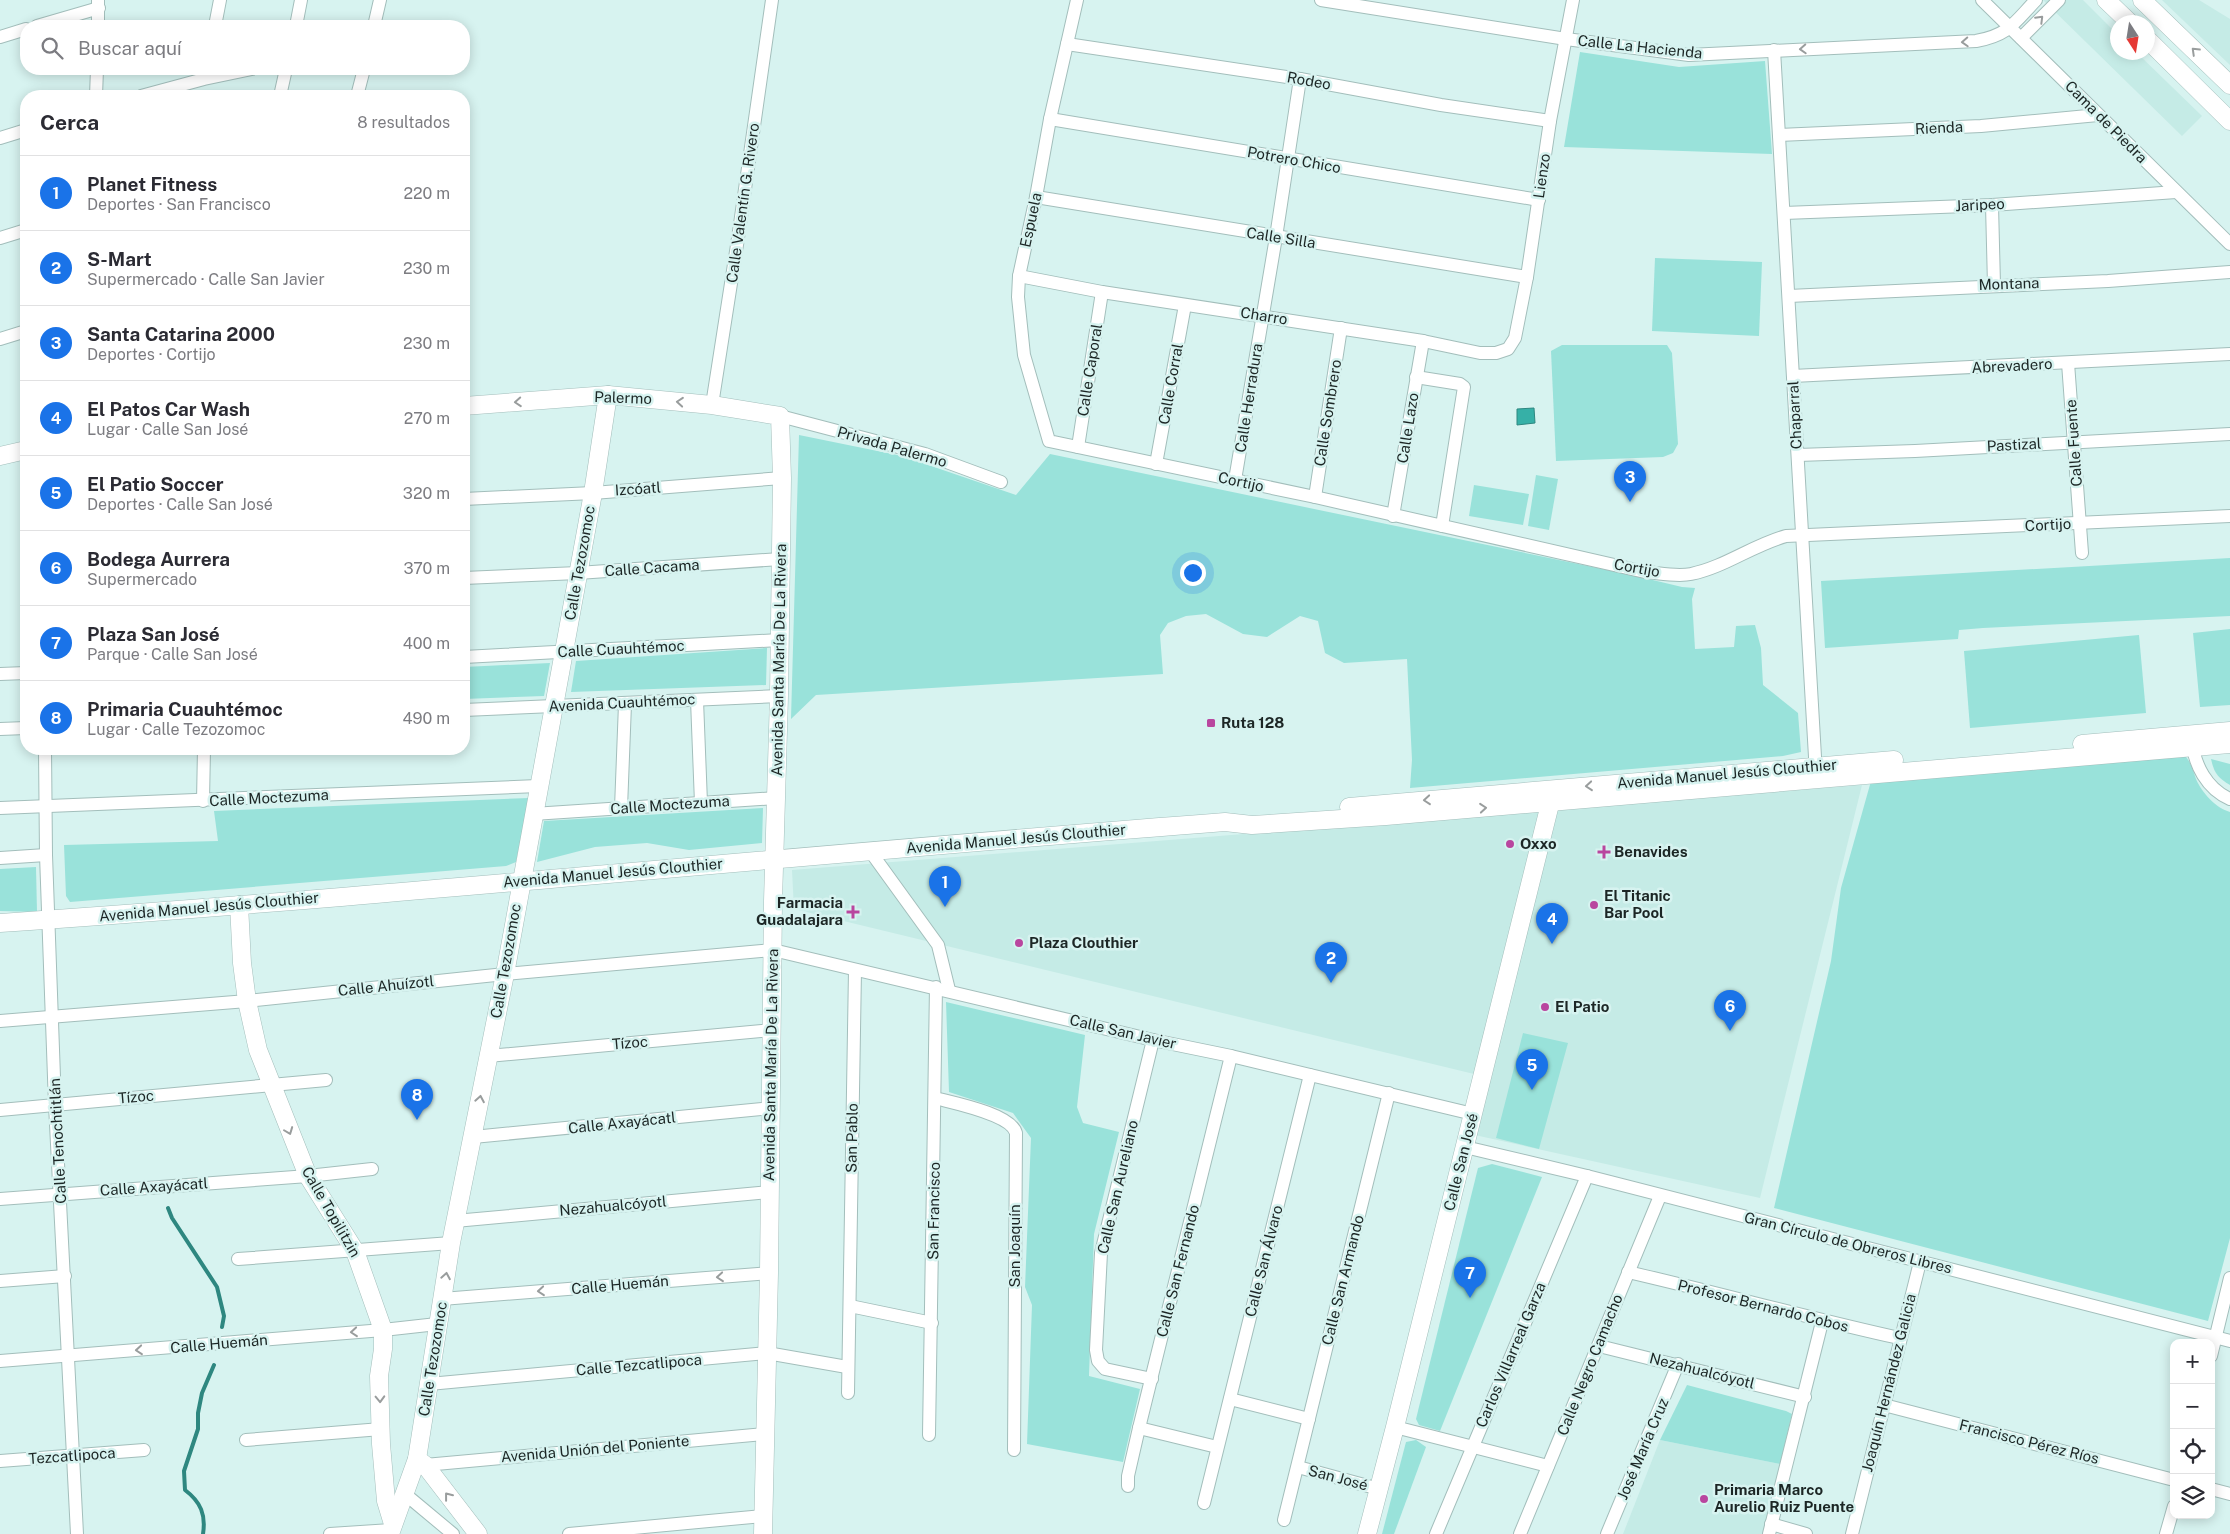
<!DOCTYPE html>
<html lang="es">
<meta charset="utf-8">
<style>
:root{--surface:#fff;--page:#f2f2f3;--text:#2b2b33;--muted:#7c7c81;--line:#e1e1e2;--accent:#1a73e8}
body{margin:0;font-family:"Public Sans",sans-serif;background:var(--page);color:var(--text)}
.controls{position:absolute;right:15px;bottom:15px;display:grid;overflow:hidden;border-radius:10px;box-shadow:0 2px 12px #0003}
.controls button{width:45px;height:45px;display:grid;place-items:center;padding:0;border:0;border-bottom:1px solid var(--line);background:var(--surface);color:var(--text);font:25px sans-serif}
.compass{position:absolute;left:2110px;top:15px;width:45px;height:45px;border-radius:50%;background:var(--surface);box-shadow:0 2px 12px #0003;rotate:168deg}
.you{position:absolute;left:1192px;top:572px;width:18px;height:18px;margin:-12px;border:4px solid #fff;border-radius:50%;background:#1a73e8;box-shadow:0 0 0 8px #1a73e833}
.badge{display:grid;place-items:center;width:32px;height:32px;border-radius:50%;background:var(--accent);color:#fff;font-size:16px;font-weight:700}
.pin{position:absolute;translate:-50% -41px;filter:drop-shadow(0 1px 2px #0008)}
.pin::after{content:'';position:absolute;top:26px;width:18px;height:15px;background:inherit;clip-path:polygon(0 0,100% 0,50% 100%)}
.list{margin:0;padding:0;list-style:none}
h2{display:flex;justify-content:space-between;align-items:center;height:65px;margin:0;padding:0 20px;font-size:21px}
h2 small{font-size:16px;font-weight:400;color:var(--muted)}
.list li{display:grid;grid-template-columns:32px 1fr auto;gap:15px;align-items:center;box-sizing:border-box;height:75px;padding:0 20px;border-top:1px solid var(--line)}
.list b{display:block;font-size:19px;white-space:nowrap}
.list p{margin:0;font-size:16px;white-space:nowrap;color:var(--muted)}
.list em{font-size:16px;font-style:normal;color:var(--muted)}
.icon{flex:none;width:28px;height:28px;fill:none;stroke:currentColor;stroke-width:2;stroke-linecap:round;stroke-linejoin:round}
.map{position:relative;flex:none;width:2230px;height:1534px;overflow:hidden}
.search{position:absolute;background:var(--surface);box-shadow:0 2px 12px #0003;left:20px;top:20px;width:450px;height:55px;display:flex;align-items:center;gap:12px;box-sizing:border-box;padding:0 18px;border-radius:20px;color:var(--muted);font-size:19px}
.panel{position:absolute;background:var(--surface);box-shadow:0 2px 12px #0003;left:20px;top:90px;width:450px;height:665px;border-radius:20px}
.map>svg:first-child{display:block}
</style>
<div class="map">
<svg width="2230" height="1534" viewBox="0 0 2230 1534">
<rect width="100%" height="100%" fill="#d7f3f0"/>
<g fill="#c5ebe6">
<polygon points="2043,0 2083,0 2117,34 2118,52 2137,53 2202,116 2182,136"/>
<polygon points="2162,0 2199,0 2230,19 2230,65"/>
<polygon points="1862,785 1760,1198 1461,1132 1474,1074 794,909 792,870"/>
<polygon points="1660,1440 1780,1464 1764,1534 1623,1534"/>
</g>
<g fill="#99e2da">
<polygon points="1580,52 1679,67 1765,61 1772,154 1564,147"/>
<polygon points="1655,258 1762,262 1759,336 1652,331"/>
<polygon points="1562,345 1667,345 1672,353 1678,444 1673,453 1663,457 1556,461 1551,351"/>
<polygon points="799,435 902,456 1016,495 1050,454 1636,576 1682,587 1695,588 1692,599 1695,649 1734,647 1736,626 1755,625 1761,648 1763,685 1798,713 1801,752 1783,756 1410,788 1412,760 1407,659 1344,663 1325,653 1318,621 1300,616 1267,637 1243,634 1206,614 1186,616 1168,623 1160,635 1163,674 816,695 791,719"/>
<polygon points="1536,475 1558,479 1549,530 1528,526"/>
<polygon points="1474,485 1529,494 1523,525 1469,516"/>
<polygon points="2230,558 2230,616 1983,628 1959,630 1958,639 1825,648 1821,581"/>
<polygon points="2230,629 2230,705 2200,707 2193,633"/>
<polygon points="2139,635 2146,713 1970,728 1964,651"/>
<polygon points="767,648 766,685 571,692 576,661"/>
<polygon points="550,663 544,696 464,699 464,667"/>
<path d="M 2184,755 C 2191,761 2193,771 2196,779 C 2202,793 2216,808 2230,812 L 2230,1238 L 2208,1321 L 1774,1208 L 1831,961 L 1841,888 L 1871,781 Z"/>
<path d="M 2211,759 L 2230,764 L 2230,785 C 2218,778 2214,773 2211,759 Z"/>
<polygon points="529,798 516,862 506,866 70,902 66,896 64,845 218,841 214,811"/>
<polygon points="763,808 762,843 689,850 647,843 595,847 537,862 544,821"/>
<polygon points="36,867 37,912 0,911 0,869"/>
<polygon points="946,1002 1085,1035 1077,1107 1083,1123 1119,1132 1094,1234 1089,1376 1140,1389 1123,1462 1027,1444 1032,1305 1025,1287 1031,1138 1013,1113 949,1092"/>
<polygon points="1523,1033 1568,1043 1539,1149 1496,1138"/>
<polygon points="1492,1164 1542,1177 1440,1431 1419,1425 1416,1419 1478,1168"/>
<polygon points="1687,1385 1786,1411 1792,1414 1780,1464 1660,1440"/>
<polygon points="1416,1440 1426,1447 1394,1534 1382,1534 1406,1442"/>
</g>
<polygon fill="#36b0a7" stroke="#2e8780" points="1534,408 1535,423 1517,425 1517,409"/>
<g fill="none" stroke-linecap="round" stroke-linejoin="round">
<g stroke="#2e8780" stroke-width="4">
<polyline points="168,1208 172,1218 217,1287 224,1316 222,1327"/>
<path d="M 203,1534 C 206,1515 201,1502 185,1490 L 184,1471 L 198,1429 L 198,1413 L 202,1393 L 214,1365"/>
</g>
<g stroke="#a3bebb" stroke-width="14">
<g id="street">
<polyline points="98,0 98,26"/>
<path d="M 1077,0 L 1050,119 L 1036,197 L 1019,276 L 1018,297 L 1024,355 L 1049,441 L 1315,497 L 1645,572 C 1659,573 1677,577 1691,574 C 1725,567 1753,545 1786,536 L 2230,516"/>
<path d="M 1321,0 L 1566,39 L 1689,55 L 1976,41 C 2009,35 2014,23 2036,0"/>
<polyline points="1982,0 2230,244"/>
<polyline points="37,26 99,8"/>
<polyline points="215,26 220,0"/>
<polyline points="296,26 301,0"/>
<polyline points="374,26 380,0"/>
<polyline points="0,37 26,29"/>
<polyline points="2021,38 2059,0"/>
<polyline points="1067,44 1300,79 1441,105 1550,121"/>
<polyline points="1774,50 1816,774"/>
<polyline points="96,96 97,69"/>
<polyline points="141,96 204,79 252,69"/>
<polyline points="280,96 286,69"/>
<polyline points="357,96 364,69"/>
<polyline points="1050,119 1539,200"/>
<polyline points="1779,135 1981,126 2098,115"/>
<polyline points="0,138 26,130"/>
<polyline points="1036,197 1527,277"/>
<polyline points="1992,205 1994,285"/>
<polyline points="1784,213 1992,205 2176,192"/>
<polyline points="0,238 26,230"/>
<polyline points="1019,276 1102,292 1423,341 1480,353 1496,353 1508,349 1515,338 1527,277 1550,121 1573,0"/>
<polyline points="1789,296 2108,281 2230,272"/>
<polyline points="0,339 26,331"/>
<polyline points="2068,363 2082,553"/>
<polyline points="1793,376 2230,354"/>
<polyline points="1416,377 1460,384 1464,387 1442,526"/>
<polyline points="712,405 737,245 772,0"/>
<polyline points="780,416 925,454 1001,482"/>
<polyline points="1078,447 1102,292"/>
<polyline points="1798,455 1915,451 2230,434"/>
<polyline points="1156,464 1185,305"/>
<polyline points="1235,480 1276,237 1300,79"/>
<polyline points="1315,497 1341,328"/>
<polyline points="464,499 593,493 782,478"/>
<polyline points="1393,516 1423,341"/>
<polyline points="464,578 578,573 780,559"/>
<polyline points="464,657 779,640"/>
<polyline points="0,674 26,673"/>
<polyline points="697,700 701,803"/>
<polyline points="464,710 779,696"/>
<polyline points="0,729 26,728"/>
<path d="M 2192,740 C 2194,765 2207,789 2230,799"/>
<polyline points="45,749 46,855 55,1105 77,1534"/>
<polyline points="203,801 204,749"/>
<polyline points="0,808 538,786"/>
<polyline points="621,808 625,704"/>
<polyline points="533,814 776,798"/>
<polyline points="870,851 938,945 949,990"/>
<polyline points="0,858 46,855"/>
<polyline points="0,1021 247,1001 505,974 773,950 1153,1040 1231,1056 1473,1114"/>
<polyline points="488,1056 772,1030"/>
<path d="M 935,1098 C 954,1103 1011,1114 1016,1133 L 1014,1450"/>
<polyline points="0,1110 326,1080"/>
<polyline points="473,1137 771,1108"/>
<polyline points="1465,1147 1587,1176 2230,1341"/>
<polyline points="0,1199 308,1176 372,1169"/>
<polyline points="455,1221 770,1192"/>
<polyline points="238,1259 451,1243"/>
<path d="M 1628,1272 C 1719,1293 1808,1318 1899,1338"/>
<polyline points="0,1281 65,1276"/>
<polyline points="442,1299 769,1273"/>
<polyline points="850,1306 932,1323"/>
<polyline points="1599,1346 1805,1397"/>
<polyline points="2211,1356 2230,1278"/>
<polyline points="0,1361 383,1330 437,1324"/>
<polyline points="1152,1379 1105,1369 1098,1361 1096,1350 1101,1253 1153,1040"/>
<polyline points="429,1384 767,1353 847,1367"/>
<polyline points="848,1393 855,970"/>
<polyline points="1230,1399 1309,1419"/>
<polyline points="1884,1405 2174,1480"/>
<polyline points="1395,1427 1548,1466"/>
<polyline points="1139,1428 1217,1447"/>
<polyline points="929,1435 936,987"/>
<polyline points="246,1440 381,1429"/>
<polyline points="0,1461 144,1450"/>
<polyline points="425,1465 765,1434"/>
<polyline points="1298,1467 1379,1489"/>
<polyline points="1128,1486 1128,1476 1139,1428 1231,1056"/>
<polyline points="2211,1489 2230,1494"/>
<polyline points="405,1494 453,1534"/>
<polyline points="1204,1503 1310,1075"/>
<polyline points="1284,1520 1389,1093"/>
<polyline points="1771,1524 1806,1534"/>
<polyline points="330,1534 391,1530"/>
<polyline points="569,1534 763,1516"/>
<polyline points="1436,1534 1587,1176"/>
<polyline points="1520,1534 1660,1196"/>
<polyline points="1607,1534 1678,1364"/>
<polyline points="1769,1534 1822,1322"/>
<polyline points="1852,1534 1920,1262"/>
<polyline points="2166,1534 2174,1506"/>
</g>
</g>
<g stroke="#a3bebb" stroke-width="19">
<g id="secondary">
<polyline points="2106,0 2129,22"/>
<polyline points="2142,0 2230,85"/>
<polyline points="2148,40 2230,121"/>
<polyline points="464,406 608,395 712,405 780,416 782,478 779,696 773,901 769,1273 763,1534"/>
<polyline points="0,456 26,450"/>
<polyline points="2082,744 2230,731"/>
<polyline points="1349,807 1894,760"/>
<polyline points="239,905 242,963 247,1001 258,1050 308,1176 355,1251 383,1330 383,1349 379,1376 381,1444 386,1501 393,1524"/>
<path d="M 0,923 C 409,895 817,853 1225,822 L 1252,825 L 1386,816 L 2230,744"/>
<polyline points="417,1459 425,1465 478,1534"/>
<polyline points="390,1534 417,1459 451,1243 505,974 593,493 608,395"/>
<polyline points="1367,1534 1395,1427 1553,792"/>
</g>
</g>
<use href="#street" stroke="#fff" stroke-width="12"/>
<use href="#secondary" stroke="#fff" stroke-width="18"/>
</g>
<defs><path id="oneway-chevron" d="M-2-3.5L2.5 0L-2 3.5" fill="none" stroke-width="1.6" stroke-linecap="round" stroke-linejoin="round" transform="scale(1.25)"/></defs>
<g stroke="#999d9d">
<use href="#oneway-chevron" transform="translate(2040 19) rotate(-45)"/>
<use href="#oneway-chevron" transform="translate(1965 42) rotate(177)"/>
<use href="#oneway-chevron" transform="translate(1803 49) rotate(177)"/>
<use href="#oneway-chevron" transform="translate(2195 51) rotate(-136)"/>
<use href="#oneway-chevron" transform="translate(518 402) rotate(176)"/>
<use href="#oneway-chevron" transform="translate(680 402) rotate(-175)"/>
<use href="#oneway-chevron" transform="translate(1589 786) rotate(175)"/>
<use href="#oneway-chevron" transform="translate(1427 800) rotate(175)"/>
<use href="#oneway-chevron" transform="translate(1483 808) rotate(-5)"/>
<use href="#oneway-chevron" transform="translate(480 1099) rotate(-80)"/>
<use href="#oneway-chevron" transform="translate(289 1131) rotate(69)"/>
<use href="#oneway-chevron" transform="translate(446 1276) rotate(-80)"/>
<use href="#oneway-chevron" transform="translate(720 1277) rotate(175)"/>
<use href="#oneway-chevron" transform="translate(541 1291) rotate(175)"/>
<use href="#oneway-chevron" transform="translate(354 1332) rotate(175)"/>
<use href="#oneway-chevron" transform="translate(139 1350) rotate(175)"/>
<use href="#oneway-chevron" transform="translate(380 1399) rotate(88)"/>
<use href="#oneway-chevron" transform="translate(448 1496) rotate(-128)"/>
</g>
<g fill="#b9469f" stroke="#d7f3f0" stroke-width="2">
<rect x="1206" y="718" width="10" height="10" rx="2.5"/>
<circle cx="1510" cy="844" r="5"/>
<path d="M1601.5 844.5h5v5h5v5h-5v5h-5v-5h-5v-5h5z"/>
<circle cx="1594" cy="905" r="5"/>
<path d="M850.5 904.5h5v5h5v5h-5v5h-5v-5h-5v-5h5z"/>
<circle cx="1019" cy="943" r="5"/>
<circle cx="1545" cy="1007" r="5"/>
<circle cx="1704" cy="1499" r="5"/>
</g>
<g text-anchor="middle" stroke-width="5" stroke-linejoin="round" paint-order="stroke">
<g font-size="15" fill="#1c2625" stroke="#d7f3f0">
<text transform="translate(1640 47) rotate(6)" y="5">Calle La Hacienda</text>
<text transform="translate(1309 81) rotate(10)" y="5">Rodeo</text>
<text transform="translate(2106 122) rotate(45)" y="5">Cama de Piedra</text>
<text transform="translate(1939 128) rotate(-3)" y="5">Rienda</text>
<text transform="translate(1294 160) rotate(10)" y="5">Potrero Chico</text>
<text transform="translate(1542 176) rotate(-82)" y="5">Lienzo</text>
<text transform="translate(743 203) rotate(-82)" y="5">Calle Valentín G. Rivero</text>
<text transform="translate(1980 205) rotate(-3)" y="5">Jaripeo</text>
<text transform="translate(1031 220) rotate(-78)" y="5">Espuela</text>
<text transform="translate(1281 238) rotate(9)" y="5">Calle Silla</text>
<text transform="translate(2009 284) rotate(-2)" y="5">Montana</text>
<text transform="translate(1264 316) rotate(9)" y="5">Charro</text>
<text transform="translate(2012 366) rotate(-3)" y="5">Abrevadero</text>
<text transform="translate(1090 370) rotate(-81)" y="5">Calle Caporal</text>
<text transform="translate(1171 384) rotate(-80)" y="5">Calle Corral</text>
<text transform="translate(623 398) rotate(2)" y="5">Palermo</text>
<text transform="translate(1249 398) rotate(-81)" y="5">Calle Herradura</text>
<text transform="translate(1328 413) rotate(-81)" y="5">Calle Sombrero</text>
<text transform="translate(1795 415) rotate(-93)" y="5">Chaparral</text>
<text transform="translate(1408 428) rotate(-81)" y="5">Calle Lazo</text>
<text transform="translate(2074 443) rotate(-94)" y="5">Calle Fuente</text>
<text transform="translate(2014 445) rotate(-3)" y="5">Pastizal</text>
<text transform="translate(892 447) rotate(16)" y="5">Privada Palermo</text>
<text transform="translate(1241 482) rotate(12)" y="5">Cortijo</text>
<text transform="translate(638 489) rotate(-4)" y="5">Izcóatl</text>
<text transform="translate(2048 525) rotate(-3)" y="5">Cortijo</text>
<text transform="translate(580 563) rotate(-80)" y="5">Calle Tezozomoc</text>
<text transform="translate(652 568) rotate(-4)" y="5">Calle Cacama</text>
<text transform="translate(1637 568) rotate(10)" y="5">Cortijo</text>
<text transform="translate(621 649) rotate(-3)" y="5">Calle Cuauhtémoc</text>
<text transform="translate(779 660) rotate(-89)" y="5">Avenida Santa María De La Rivera</text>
<text transform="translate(622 703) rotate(-3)" y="5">Avenida Cuauhtémoc</text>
<text transform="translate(1727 774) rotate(-5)" y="5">Avenida Manuel Jesús Clouthier</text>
<text transform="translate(269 798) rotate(-3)" y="5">Calle Moctezuma</text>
<text transform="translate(670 805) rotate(-4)" y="5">Calle Moctezuma</text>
<text transform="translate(1016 839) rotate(-5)" y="5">Avenida Manuel Jesús Clouthier</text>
<text transform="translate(613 873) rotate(-5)" y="5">Avenida Manuel Jesús Clouthier</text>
<text transform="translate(209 907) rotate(-5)" y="5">Avenida Manuel Jesús Clouthier</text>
<text transform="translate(506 961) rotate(-80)" y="5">Calle Tezozomoc</text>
<text transform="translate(386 986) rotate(-6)" y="5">Calle Ahuízotl</text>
<text transform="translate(1123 1032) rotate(13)" y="5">Calle San Javier</text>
<text transform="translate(630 1043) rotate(-5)" y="5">Tízoc</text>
<text transform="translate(771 1065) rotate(-89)" y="5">Avenida Santa María De La Rivera</text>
<text transform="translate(136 1097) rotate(-5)" y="5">Tízoc</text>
<text transform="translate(622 1123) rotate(-6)" y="5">Calle Axayácatl</text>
<text transform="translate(852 1138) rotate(-89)" y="5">San Pablo</text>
<text transform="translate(58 1141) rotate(-93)" y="5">Calle Tenochtitlán</text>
<text transform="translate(1461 1162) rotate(-76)" y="5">Calle San José</text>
<text transform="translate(154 1187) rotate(-4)" y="5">Calle Axayácatl</text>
<text transform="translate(1118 1187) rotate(-77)" y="5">Calle San Aureliano</text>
<text transform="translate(613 1206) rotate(-5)" y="5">Nezahualcóyotl</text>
<text transform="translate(934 1211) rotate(-89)" y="5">San Francisco</text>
<text transform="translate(331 1212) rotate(60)" y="5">Calle Topilitzin</text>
<text transform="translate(1848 1243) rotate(14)" y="5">Gran Círculo de Obreros Libres</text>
<text transform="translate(1015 1246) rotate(-90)" y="5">San Joaquín</text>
<text transform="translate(1264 1261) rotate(-76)" y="5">Calle San Álvaro</text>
<text transform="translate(1178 1271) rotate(-76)" y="5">Calle San Fernando</text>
<text transform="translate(1343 1280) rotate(-76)" y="5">Calle San Armando</text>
<text transform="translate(620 1285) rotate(-5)" y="5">Calle Huemán</text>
<text transform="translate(1763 1306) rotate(14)" y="5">Profesor Bernardo Cobos</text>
<text transform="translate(219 1344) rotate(-5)" y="5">Calle Huemán</text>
<text transform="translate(1511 1355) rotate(-67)" y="5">Carlos Villarreal Garza</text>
<text transform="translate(433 1359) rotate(-81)" y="5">Calle Tezozomoc</text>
<text transform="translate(639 1365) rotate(-5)" y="5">Calle Tezcatlipoca</text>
<text transform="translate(1590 1365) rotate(-68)" y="5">Calle Negro Camacho</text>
<text transform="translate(1702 1371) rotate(14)" y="5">Nezahualcóyotl</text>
<text transform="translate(1889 1383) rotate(-76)" y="5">Joaquín Hernández Galicia</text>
<text transform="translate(2029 1442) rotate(14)" y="5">Francisco Pérez Ríos</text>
<text transform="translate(595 1449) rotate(-5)" y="5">Avenida Unión del Poniente</text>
<text transform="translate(1643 1449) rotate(-67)" y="5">José María Cruz</text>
<text transform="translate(72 1456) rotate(-4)" y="5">Tezcatlipoca</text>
<text transform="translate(1338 1478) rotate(15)" y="5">San José</text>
</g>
<g font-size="15" font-weight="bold" fill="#1c2625" stroke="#d7f3f0" text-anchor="start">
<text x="1221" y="728">Ruta 128</text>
<text x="1520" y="849">Oxxo</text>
<text x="1614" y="857">Benavides</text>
<text x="1604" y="901">El Titanic<tspan x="1604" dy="17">Bar Pool</tspan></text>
<text x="843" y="908" text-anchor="end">Farmacia<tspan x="843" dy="17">Guadalajara</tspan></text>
<text x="1029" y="948">Plaza Clouthier</text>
<text x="1555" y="1012">El Patio</text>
<text x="1714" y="1495">Primaria Marco<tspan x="1714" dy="17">Aurelio Ruiz Puente</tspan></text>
</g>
</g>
</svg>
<div class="controls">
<button>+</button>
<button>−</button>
<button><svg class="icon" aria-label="locate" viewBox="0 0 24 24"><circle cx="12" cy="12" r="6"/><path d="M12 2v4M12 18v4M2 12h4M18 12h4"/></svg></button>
<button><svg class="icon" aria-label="layers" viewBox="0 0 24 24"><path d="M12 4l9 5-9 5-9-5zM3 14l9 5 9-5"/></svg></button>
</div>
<svg class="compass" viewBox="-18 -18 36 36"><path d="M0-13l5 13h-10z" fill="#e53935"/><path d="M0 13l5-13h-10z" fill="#7c7c81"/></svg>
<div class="you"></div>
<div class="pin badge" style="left:945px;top:907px">1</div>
<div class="pin badge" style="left:1331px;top:983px">2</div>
<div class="pin badge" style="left:1630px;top:502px">3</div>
<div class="pin badge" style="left:1552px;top:944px">4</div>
<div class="pin badge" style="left:1532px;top:1090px">5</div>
<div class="pin badge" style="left:1730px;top:1031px">6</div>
<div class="pin badge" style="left:1470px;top:1298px">7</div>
<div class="pin badge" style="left:417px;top:1120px">8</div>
<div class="search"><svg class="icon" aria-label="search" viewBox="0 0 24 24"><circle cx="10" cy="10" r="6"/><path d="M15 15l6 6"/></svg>Buscar aquí</div>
<section class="panel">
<h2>Cerca<small>8 resultados</small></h2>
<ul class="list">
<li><span class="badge">1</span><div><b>Planet Fitness</b><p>Deportes · San Francisco</p></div><em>220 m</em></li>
<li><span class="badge">2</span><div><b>S-Mart</b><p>Supermercado · Calle San Javier</p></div><em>230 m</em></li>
<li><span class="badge">3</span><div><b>Santa Catarina 2000</b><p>Deportes · Cortijo</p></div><em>230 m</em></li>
<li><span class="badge">4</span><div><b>El Patos Car Wash</b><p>Lugar · Calle San José</p></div><em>270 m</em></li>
<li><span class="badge">5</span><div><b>El Patio Soccer</b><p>Deportes · Calle San José</p></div><em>320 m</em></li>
<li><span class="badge">6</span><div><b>Bodega Aurrera</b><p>Supermercado</p></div><em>370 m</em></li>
<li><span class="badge">7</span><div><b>Plaza San José</b><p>Parque · Calle San José</p></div><em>400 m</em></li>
<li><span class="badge">8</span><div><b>Primaria Cuauhtémoc</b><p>Lugar · Calle Tezozomoc</p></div><em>490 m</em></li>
</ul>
</section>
</div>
